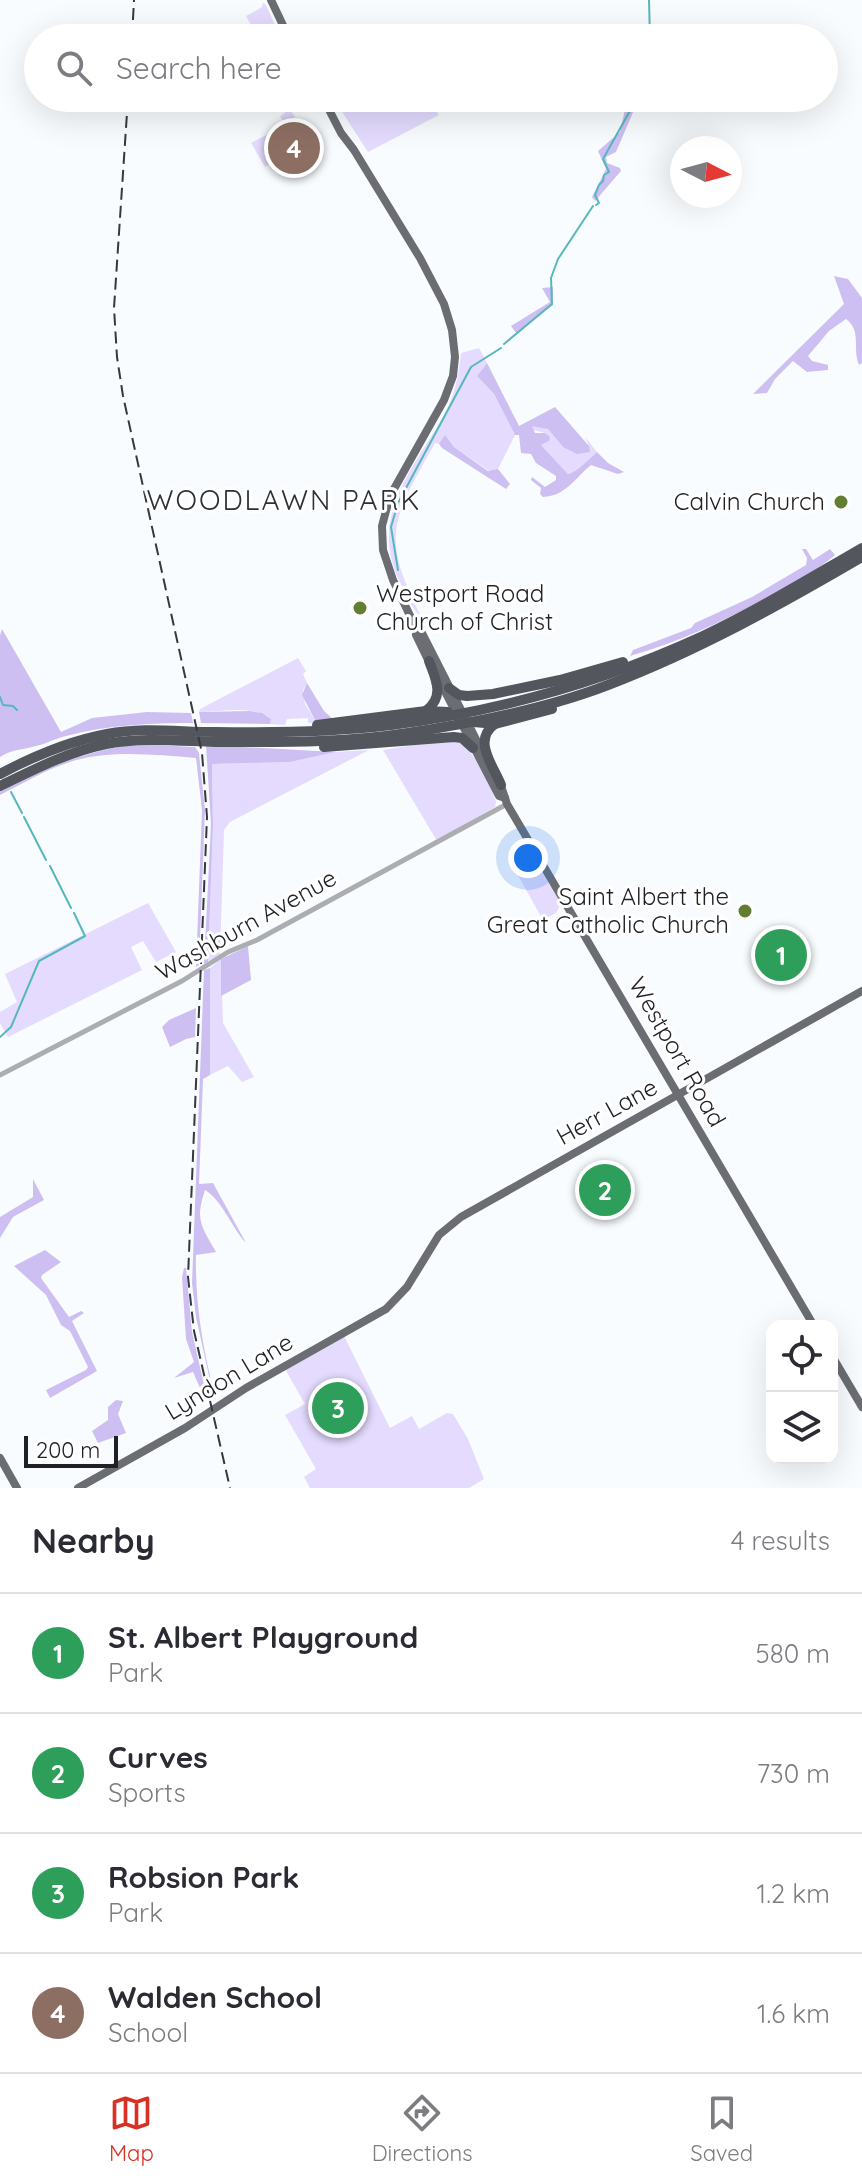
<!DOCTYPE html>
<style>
:root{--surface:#fff;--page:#f7f7f7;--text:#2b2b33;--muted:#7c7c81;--line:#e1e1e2;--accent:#d93025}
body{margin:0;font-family:Quicksand,sans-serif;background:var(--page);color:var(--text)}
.controls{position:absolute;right:24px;bottom:24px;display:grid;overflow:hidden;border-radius:16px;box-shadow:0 8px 32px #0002}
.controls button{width:72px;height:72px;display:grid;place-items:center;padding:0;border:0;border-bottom:2px solid var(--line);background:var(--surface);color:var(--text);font:40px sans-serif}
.compass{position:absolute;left:670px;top:136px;width:72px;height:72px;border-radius:50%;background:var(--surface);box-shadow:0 8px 32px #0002;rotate:96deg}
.scale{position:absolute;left:24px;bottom:20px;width:94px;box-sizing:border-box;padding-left:8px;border:4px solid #1f2124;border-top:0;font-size:22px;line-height:28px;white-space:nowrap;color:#1f2124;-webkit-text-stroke:6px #fff;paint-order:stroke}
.you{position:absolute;left:528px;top:858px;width:28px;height:28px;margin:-20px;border:6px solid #fff;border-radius:50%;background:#1a73e8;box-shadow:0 0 0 12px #1a73e833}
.badge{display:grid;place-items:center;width:52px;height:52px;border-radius:50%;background:var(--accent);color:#fff;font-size:26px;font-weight:700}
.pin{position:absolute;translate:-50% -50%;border:4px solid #fff;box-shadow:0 2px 8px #0006}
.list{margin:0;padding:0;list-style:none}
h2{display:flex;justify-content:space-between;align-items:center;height:104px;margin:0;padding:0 32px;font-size:34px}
h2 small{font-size:26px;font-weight:400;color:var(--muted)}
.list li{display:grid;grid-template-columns:52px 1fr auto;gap:24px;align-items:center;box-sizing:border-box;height:120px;padding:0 32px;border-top:2px solid var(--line)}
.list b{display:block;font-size:30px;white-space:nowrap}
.list p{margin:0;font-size:26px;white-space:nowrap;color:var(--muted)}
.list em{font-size:26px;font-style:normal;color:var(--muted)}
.icon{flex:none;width:44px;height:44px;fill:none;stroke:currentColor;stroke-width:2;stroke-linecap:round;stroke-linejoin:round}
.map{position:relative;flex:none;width:862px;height:1488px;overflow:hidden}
.search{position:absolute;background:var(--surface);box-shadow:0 8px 32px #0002;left:24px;right:24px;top:24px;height:88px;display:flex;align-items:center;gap:20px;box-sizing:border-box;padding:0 28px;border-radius:44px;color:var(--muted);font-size:30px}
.sheet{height:584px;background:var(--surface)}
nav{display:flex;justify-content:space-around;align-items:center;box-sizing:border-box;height:112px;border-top:2px solid var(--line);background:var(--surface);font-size:22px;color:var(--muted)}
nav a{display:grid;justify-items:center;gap:4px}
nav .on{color:var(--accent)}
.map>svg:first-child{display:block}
</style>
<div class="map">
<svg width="862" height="1488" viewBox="0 0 862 1488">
<rect width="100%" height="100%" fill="#f9fcff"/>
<g fill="#e4dbfe">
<polygon points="263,3 266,5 281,38 258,38 246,16 262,7"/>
<polygon points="348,98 428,98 439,115 368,152 337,104"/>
<polygon points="290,109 295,117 292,121 304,144 265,167 251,143 285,125 280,116"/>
<path d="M 479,348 L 487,363 L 477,376 L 494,394 L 515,435 L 498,469 L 491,472 L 454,447 L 445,436 L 439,444 L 435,443 C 394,517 379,533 420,614 L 418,614 C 409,604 403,589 397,576 C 369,508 420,463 448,407 C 456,389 459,372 461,353 Z"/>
<path d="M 536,425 L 548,429 L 563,447 L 589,446 L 585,437 L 597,452 C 590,458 576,473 568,474 L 541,445 L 549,441 L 545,433 L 533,430 L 532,426 Z"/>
<path d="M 298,658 L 306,671 L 303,674 L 307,683 L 303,690 L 305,704 L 316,722 L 308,723 L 308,718 L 287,719 L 285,725 L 270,724 L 270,718 C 251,705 222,712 199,712 L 200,709 Z"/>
<path d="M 450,739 C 471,740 489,784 496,802 L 495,807 L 437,841 L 383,750 Z"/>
<polygon points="369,750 230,822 224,830 220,955 208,961 213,826 212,764 290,762 336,752"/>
<polygon points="529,862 536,862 561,904 556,913 543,920 515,870"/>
<polygon points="148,903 176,952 156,962 143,941 131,947 142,970 8,1037 0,1023 0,1012 17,1002 5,974"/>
<polygon points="221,959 223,1023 254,1077 242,1082 228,1066 210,1075 210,968"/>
<polygon points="344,1336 390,1428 412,1416 419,1429 447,1413 453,1414 468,1439 484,1479 469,1488 310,1488 304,1477 316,1469 285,1415 305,1404 285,1369"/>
</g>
<g fill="#cebff2">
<polygon points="637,98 641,98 642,101 637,103 616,152 606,157 607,163 620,168 621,171 595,201 592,197 606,169 598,151 620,132 625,109"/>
<path d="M 834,276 L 848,279 L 862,298 L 862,363 L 859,365 C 852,348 862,331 846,319 L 829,331 L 808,356 L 812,361 L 828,365 L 828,370 L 807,372 L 793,361 L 775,379 L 767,393 L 753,394 L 844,304 Z"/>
<polygon points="553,287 553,305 516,333 511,326 550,302 542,288"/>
<path d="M 487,363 L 519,426 L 555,407 L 589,446 L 590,452 L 577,454 L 563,447 L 548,429 L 532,426 L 535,433 L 545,433 L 550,437 L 549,441 L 541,445 L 568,474 C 576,473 590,458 597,452 L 608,463 L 624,472 L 618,474 L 591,465 C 575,478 566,496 543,497 L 540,494 L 541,488 L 531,480 L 532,477 L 545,487 L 556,480 L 556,476 L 536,463 L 531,454 L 521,453 L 519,435 L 515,435 L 494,394 L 477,376 Z"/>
<polygon points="445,435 454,447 488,471 498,469 510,484 506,489 442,448 439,444"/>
<path d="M 802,549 L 806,549 L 813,560 L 830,549 L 835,555 C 813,574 787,587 761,601 C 719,623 676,643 630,656 L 633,650 L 691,628 L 695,623 L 752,597 L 806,565 L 807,558 Z"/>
<path d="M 2,629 L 61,732 L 92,718 L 147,712 L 191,713 L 193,723 C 150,723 108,725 66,736 C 56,738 46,744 36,746 C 23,750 12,749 0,757 L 0,635 Z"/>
<polygon points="307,683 324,711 334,720 316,722 302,695"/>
<polygon points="250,711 262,713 271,719 270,724 201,723 199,712"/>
<path d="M 133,744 L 195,747 L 199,753 L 205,810 L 199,965 L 196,967 L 202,810 L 196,758 C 153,755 108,749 67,763 C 43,771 22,784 0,795 L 0,791 C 43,768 85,752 133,744 Z"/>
<polygon points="206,745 336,752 290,762 212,764 213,826 208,962 204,964 211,824"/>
<polygon points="248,946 251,980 221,996 221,959"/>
<path d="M 210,968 L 210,1075 L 203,1079 L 199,1184 L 213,1183 L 246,1243 C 231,1227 223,1201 205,1190 C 195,1220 201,1226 216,1252 L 196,1255 C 195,1305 203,1350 216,1400 L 213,1394 L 196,1317 L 192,1283 L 204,970 Z"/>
<polygon points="196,1008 195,1037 186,1039 170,1047 162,1027 169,1020"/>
<polygon points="33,1179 44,1200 13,1217 0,1238 0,1217 33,1197"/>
<polygon points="45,1250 61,1262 42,1275 41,1278 69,1317 81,1311 84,1313 72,1321 97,1371 50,1398 46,1390 86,1370 88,1367 70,1331 61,1325 46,1295 14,1266"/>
<polygon points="184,1268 186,1268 192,1332 207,1398 205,1399 193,1372 174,1378 194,1362 186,1339 182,1277"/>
<polygon points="116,1400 123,1401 118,1414 126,1433 98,1443 92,1431 108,1420 108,1407"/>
</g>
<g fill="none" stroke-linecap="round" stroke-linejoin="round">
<g stroke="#56b7bd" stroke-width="2">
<polyline points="649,0 650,38"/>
<polyline points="596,205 599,203 595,195 599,185 603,181 604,175 609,172 603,159 636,100"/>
<polyline points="504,344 552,304 551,278 558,259 593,206"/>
<polyline points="398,570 391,527 398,503 471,367 501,348"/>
<polyline points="0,697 3,705 13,706 17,710"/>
<polyline points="11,792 22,813"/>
<polyline points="24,817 46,860"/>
<polyline points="50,866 71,908"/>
<polyline points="0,1037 11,1027 39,961 85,936 74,913"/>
</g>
<polyline stroke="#acadb1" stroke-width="5" points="0,1075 182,981 228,952 257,940 507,804"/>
<g stroke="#6b6d73" stroke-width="8">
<polyline points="271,0 289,38"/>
<polyline points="323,98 341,133 354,150 420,258 444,304 452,330 455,357 453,376 444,400 390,496 382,526 383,550 393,580 413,622 422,633 484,755"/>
<polyline points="416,627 416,635 431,666"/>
<polyline points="438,678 499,796 505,798"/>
<polyline points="499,780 507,804 814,1326"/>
<polyline points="832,1356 862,1407"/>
<polyline points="0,1458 17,1488"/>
<polyline points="78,1488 185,1428 246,1388 386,1309 407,1287 439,1235 461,1217 862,991"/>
</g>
<g stroke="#54565e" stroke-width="10">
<polyline points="449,688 459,695 467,696 493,694 560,680 623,662"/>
<path d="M 426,711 C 445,696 436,680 429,661"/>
<polyline points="474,722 495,724 552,709"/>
<path d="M 495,724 C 472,740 493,765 501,785"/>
<polyline points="317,725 426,711 448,712"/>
<polyline points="324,747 454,737 462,738 473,748"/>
<path d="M 0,774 C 34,756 69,741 107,734 C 143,727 179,732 216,732 C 274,733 333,732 391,725 C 500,711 603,682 703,636 C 758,610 810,578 862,548"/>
<path d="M 0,786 C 35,769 68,752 106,744 C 142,737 179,741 215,742 C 279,742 345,743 408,733 C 474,723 546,709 608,685 C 697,651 780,605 862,557"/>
</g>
<g stroke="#36393c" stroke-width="2" stroke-dasharray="12 6" stroke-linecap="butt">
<polyline points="132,38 134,0"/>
<polyline points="128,98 114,308 117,357 123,396 202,753 207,817 188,1277 194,1331 230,1488"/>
</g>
</g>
<g fill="#637d31" stroke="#fff" stroke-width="3">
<circle cx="841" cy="502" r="8"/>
<circle cx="360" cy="608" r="8"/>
<circle cx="745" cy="911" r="8"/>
</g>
<g text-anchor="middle" stroke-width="6" stroke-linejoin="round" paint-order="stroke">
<g font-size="24" fill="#1f2124" stroke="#fff" text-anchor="end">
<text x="825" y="510">Calvin Church</text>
<text x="376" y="602" text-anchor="start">Westport Road<tspan x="376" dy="28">Church of Christ</tspan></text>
<text x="729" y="905">Saint Albert the<tspan x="729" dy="28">Great Catholic Church</tspan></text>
</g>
<g font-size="24" fill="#1f2124" stroke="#fff">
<text transform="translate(246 925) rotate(-29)" y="8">Washburn Avenue</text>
<text transform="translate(677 1052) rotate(60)" y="8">Westport Road</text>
<text transform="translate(607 1112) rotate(-29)" y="8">Herr Lane</text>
<text transform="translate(229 1377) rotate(-31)" y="8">Lyndon Lane</text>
</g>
<g font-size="28" letter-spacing="2" fill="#2c3137" stroke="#fff">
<text x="284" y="510">WOODLAWN PARK</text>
</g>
</g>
</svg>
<div class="controls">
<button><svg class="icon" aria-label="locate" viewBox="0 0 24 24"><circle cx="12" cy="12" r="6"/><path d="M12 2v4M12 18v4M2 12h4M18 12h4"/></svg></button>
<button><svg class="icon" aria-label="layers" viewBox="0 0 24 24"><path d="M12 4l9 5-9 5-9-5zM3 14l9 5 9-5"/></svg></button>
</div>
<svg class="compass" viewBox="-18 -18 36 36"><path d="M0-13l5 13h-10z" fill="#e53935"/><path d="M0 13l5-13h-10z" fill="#7c7c81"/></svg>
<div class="scale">200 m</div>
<div class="you"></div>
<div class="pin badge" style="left:781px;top:955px;background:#2e9e5b">1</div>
<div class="pin badge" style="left:605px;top:1190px;background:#2e9e5b">2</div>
<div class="pin badge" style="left:338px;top:1408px;background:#2e9e5b">3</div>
<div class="pin badge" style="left:294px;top:148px;background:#8d6e63">4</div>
<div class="search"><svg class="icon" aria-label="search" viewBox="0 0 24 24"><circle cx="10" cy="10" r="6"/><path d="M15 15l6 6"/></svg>Search here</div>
</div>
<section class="sheet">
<h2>Nearby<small>4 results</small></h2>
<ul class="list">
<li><span class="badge" style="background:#2e9e5b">1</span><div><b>St. Albert Playground</b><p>Park</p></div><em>580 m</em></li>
<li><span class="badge" style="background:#2e9e5b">2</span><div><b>Curves</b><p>Sports</p></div><em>730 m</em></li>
<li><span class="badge" style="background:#2e9e5b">3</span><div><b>Robsion Park</b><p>Park</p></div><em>1.2 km</em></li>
<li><span class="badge" style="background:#8d6e63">4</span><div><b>Walden School</b><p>School</p></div><em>1.6 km</em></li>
</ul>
</section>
<nav>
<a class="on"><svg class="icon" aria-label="map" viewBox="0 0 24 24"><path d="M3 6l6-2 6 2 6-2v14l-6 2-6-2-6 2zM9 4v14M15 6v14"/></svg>Map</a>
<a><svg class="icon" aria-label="directions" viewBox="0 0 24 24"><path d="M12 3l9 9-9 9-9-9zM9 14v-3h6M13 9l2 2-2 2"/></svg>Directions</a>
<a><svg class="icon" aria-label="saved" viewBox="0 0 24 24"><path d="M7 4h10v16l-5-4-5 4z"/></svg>Saved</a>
</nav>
